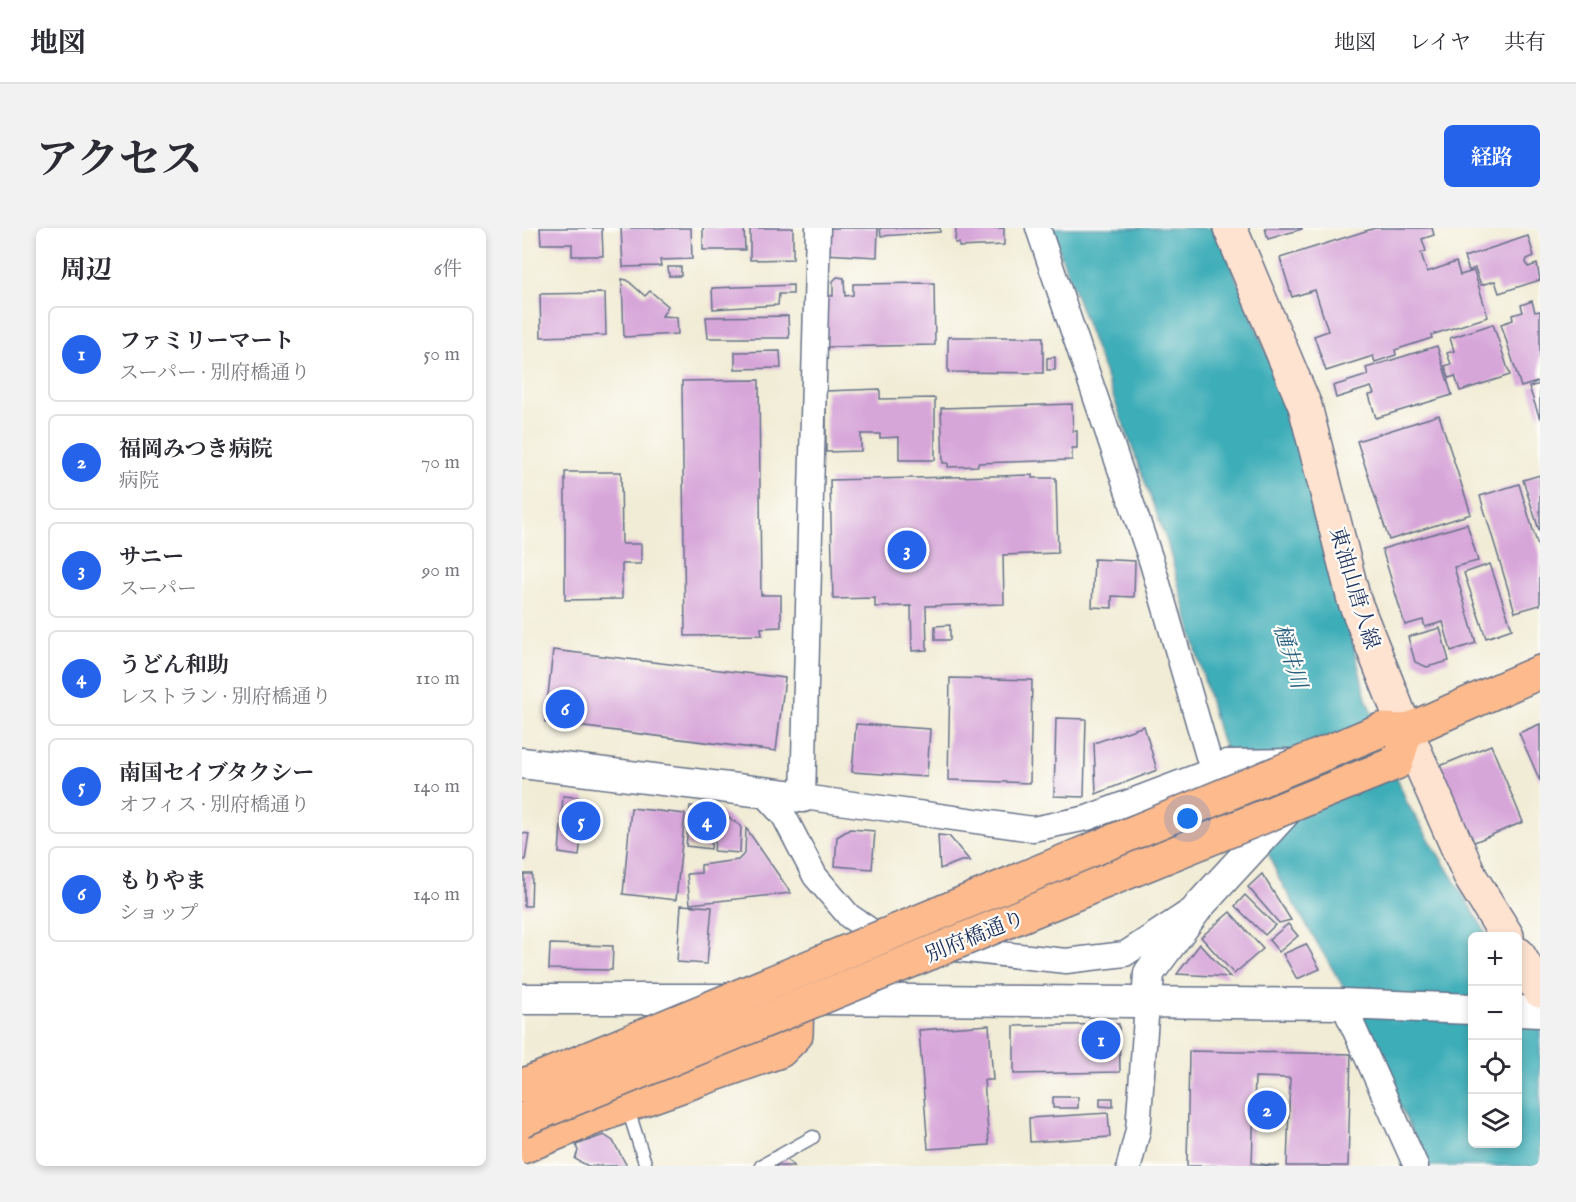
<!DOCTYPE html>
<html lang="ja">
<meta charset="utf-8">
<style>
:root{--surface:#fff;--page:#f2f2f3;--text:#2b2b33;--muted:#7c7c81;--line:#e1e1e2;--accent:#2563eb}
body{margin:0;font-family:"IM FELL English","Noto Serif JP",serif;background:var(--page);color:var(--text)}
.controls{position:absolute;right:18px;bottom:18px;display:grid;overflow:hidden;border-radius:9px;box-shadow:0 3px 9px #0003}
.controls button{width:54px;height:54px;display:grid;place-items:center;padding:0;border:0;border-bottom:2px solid var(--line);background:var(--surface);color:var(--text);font:30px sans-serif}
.you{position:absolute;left:666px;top:591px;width:21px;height:21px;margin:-15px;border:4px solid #fff;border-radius:50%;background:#1a73e8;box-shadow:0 0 0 9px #1a73e833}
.badge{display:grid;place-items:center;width:39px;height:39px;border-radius:50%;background:var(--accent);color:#fff;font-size:20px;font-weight:700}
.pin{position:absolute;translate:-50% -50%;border:3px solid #fff;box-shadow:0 2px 6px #0006}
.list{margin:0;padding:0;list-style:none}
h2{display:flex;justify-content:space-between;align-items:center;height:78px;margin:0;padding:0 24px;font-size:26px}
h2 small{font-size:20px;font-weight:400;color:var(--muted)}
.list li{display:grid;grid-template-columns:39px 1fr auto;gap:18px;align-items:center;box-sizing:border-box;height:96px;margin:0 12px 12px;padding:0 12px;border:2px solid var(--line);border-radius:9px}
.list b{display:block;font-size:22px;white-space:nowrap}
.list p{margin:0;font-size:20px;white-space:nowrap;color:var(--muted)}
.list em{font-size:20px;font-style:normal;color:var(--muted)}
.icon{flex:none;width:33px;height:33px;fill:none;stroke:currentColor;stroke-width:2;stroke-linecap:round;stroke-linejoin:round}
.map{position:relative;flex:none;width:1018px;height:938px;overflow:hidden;border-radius:9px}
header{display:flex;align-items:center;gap:36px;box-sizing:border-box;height:84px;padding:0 30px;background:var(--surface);border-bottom:2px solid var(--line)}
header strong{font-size:28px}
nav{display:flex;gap:33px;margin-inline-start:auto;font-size:21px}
.intro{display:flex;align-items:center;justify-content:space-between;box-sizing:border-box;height:144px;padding:0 36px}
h1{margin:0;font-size:42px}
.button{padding:15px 27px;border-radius:9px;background:var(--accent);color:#fff;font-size:21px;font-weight:700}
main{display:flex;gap:36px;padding:0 36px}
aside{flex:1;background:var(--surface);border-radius:9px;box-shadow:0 3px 9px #0003}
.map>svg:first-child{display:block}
</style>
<header>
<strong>地図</strong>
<nav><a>地図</a><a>レイヤ</a><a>共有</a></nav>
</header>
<div class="intro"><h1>アクセス</h1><a class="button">経路</a></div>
<main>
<aside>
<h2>周辺<small>6件</small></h2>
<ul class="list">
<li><span class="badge">1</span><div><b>ファミリーマート</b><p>スーパー · 別府橋通り</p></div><em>50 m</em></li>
<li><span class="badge">2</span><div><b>福岡みつき病院</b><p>病院</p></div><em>70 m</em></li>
<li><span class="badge">3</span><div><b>サニー</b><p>スーパー</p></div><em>90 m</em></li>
<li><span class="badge">4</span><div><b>うどん和助</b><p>レストラン · 別府橋通り</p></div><em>110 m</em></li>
<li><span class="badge">5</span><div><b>南国セイブタクシー</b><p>オフィス · 別府橋通り</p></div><em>140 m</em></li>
<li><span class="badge">6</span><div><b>もりやま</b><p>ショップ</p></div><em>140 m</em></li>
</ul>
</aside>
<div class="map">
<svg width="1018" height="938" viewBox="0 0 1018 938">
<rect width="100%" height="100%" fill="#fdfcf7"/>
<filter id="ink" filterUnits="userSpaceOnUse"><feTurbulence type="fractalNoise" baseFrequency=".0167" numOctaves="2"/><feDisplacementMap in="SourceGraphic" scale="12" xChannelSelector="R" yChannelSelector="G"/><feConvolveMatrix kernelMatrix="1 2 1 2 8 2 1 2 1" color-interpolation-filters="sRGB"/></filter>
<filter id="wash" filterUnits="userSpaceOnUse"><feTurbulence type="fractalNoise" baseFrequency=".008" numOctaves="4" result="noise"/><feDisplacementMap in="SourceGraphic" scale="24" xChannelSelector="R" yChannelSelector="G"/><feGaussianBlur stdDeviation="1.35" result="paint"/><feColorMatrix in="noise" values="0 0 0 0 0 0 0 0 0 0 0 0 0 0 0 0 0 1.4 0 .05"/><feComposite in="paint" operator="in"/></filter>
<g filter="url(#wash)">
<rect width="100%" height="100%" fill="#f1ecd5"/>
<polygon fill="#3dadb8" stroke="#2c6e8b" stroke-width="1.5" points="529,0 694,0 786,227 844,470 885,575 966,708 951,708 951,916 996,916 996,755 1018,789 1018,938 907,938 819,755 757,651 696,503 645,314"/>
<g id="blocks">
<g fill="#d7a6d9">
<polygon points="18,0 80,0 81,28 50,28 50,16 19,16"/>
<polygon points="99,0 169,0 170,31 138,32 139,38 101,39"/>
<polygon points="181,0 222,0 223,22 181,22"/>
<polygon points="228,0 271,0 271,31 228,32"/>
<polygon points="303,0 356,0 355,29 302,26"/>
<polygon points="358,0 418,0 418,4 359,8"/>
<polygon points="434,0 482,0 482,17 437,19 437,15 433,15"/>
<polygon points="743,0 780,0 780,1 746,11"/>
<polygon points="853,0 910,0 912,7 900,11 904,23 899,25 905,44 934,34 938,47 952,43 966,89 909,107 910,110 873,122 874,127 853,134 851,128 804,143 792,108 806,103 793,62 770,69 758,30"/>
<polygon points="1006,8 1012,28 1005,31 1004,34 1006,39 1015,36 1018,52 977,65 973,53 959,57 953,40 947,43 942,29"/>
<polygon points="146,39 159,39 159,48 147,48"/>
<polygon points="315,49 322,50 323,68 331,67 331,56 412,55 413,117 303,119 303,68 311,68 311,53"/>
<polygon points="100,51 105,52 123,68 128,63 146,78 140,88 155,89 156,106 102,109"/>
<polygon points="271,57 271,66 257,66 256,77 191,81 190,60"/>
<polygon points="83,65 84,107 19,109 18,66"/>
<polygon points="1010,73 1013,84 1018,83 1018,153 999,159 979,96 991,92 990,87 1001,84 999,77"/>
<polygon points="266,88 267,110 186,110 184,89"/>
<polygon points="971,96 988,147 938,163 933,148 927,150 923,138 929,136 925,125 932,123 928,110"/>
<polygon points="426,109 521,109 521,145 426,144"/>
<polygon points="915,118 930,167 854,190 847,167 852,166 849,159 814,170 811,158 846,147 844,140"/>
<polygon points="258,123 259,140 213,141 213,124"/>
<polygon points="533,129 533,142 525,142 525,130"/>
<polygon points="237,152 239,367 259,367 259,399 239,400 240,407 163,408 160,153"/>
<polygon points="1018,156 1018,191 1007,159"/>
<polygon points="358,161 358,171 413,170 413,232 377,232 377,209 358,210 358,206 339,206 339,223 304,224 304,163"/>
<polygon points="550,176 551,203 555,203 555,220 550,220 550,232 456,235 456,238 426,239 426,235 421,235 419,180"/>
<polygon points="917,187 949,286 867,312 835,213"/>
<polygon points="43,244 99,244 100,316 119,316 119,336 100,336 100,371 43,372"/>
<polygon points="510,247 510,250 534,250 536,325 481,327 482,376 404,378 405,422 390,423 389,378 353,379 353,370 311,371 308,252"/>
<polygon points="1018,247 1018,305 1001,252"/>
<polygon points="997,256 1018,325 1018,377 993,384 958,268"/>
<polygon points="945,296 956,333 932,339 954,415 929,423 921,394 903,399 901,392 883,397 860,321"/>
<polygon points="572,331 613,333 612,369 590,368 590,380 570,379"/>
<polygon points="968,336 990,401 964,410 942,345"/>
<polygon points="428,397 428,412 413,412 413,398"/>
<polygon points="918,400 927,433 905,439 893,434 886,409"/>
<polygon points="31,422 263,450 254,523 23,494"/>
<polygon points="428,450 510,452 508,555 426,552"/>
<polygon points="534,490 564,491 562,569 532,568"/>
<polygon points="334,496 408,501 405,549 330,544"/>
<polygon points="1018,496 1018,553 997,505"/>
<polygon points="622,498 635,542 574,566 572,515"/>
<polygon points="969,517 1001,594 950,615 918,538"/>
<polygon points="41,568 63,570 57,628 37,625"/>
<polygon points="168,578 193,581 189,621 164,618"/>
<polygon points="109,580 163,586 154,672 101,666"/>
<polygon points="196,583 219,598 218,625 192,623"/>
<polygon points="224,600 269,665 168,676 165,646 179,645 179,637 216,632 223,625"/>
<polygon points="328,601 353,603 350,641 313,638 315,609"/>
<polygon points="0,605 7,606 3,632 0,632"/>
<polygon points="416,607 427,608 448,633 439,633 418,641"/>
<polygon points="2,646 10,646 9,678 2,678"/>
<polygon points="740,646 769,692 757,695 726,659"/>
<polygon points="723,667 753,697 743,707 713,678"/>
<polygon points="159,677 190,679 185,736 155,734"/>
<polygon points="708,684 741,721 712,746 679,709"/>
<polygon points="766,696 776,708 757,724 747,712"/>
<polygon points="28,716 91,718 90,742 27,741"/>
<polygon points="678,716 708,749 655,746"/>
<polygon points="784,716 798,741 775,751 761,726"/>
<polygon points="597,796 598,844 492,846 492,798"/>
<polygon points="467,797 471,852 462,852 467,917 406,921 397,802"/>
<polygon points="667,823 829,826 826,938 765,938 768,850 733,849 730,935 758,938 665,938"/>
<rect x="531" y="869" width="25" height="11"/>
<polygon points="578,870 591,870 591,879 578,878"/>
<polygon points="586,885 588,909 508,914 507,890"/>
<polygon points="82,907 91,913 105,938 66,938 53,931 56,923 54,917"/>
<polygon points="261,929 272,938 254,938"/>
</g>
</g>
</g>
<g filter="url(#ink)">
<use href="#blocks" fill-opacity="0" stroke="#667188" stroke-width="1.5"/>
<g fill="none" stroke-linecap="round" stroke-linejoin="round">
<g stroke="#667188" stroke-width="15">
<g id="service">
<polyline points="105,878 124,938"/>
<polyline points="239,938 291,909"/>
</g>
</g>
<g stroke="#667188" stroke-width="27">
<g id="minor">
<polyline points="296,0 281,569 511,601 565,590 705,537"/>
<polyline points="516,0 630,335 690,542"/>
<polyline points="239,563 262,588 293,648 327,688 349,703 378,715 544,733 603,726 667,684"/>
<polyline points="821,776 894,938"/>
<polyline points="607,938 616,902 625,775"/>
</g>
</g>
<g stroke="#667188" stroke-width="33">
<g id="tertiary">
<polyline points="0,535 281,569"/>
<polyline points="705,537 774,536"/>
<polyline points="0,771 207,771"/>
<polyline points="297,771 821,776 951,781"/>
<polyline points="625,775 627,745 677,678 770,577"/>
<polyline points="996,783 1018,784"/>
</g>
</g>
<g stroke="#667188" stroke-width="36">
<g id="secondary">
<polyline points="708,0 783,178 832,372 884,503 949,650 985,708"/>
<polyline points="996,726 1018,763"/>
</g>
</g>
<g stroke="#667188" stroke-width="36">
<g id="trunk">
<polyline points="859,502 884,503 1018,444"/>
<polyline points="770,577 874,535 884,503"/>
<polyline points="0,919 105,877 258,823 274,807 275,771"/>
</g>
</g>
<use href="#service" stroke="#fff" stroke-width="12"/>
<use href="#minor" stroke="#fff" stroke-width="24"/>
<use href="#tertiary" stroke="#fff" stroke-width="30"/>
<use href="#secondary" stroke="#fee3d1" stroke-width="33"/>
<use href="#trunk" stroke="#fcba8d" stroke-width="33"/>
<g stroke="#667188" stroke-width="36" stroke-linecap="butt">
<g id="trunk-bridge">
<polyline points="0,858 859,502"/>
<polyline points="0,892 770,577"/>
</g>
</g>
<use href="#trunk-bridge" stroke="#fcba8d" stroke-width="33"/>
</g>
</g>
<g text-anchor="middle" stroke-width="4.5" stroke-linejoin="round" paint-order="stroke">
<g font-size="21" fill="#1b2f5e" stroke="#fdfcf7">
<text transform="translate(833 360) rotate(73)" y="7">東油山唐人線</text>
<text transform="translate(453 708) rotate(-22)" y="7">別府橋通り</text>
</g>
<g font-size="22" font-style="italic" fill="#296182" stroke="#fdfcf7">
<text transform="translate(769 428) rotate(73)" y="8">樋井川</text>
</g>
</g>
</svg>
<div class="controls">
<button>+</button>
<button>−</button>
<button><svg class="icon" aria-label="locate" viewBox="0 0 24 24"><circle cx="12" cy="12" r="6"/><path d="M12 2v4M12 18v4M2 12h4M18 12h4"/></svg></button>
<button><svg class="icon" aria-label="layers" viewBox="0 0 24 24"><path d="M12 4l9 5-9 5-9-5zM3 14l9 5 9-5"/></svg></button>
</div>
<div class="you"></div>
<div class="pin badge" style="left:579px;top:812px">1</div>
<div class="pin badge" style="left:745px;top:882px">2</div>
<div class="pin badge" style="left:385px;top:322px">3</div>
<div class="pin badge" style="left:185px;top:593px">4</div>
<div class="pin badge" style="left:59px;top:593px">5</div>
<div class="pin badge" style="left:43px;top:481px">6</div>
</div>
</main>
